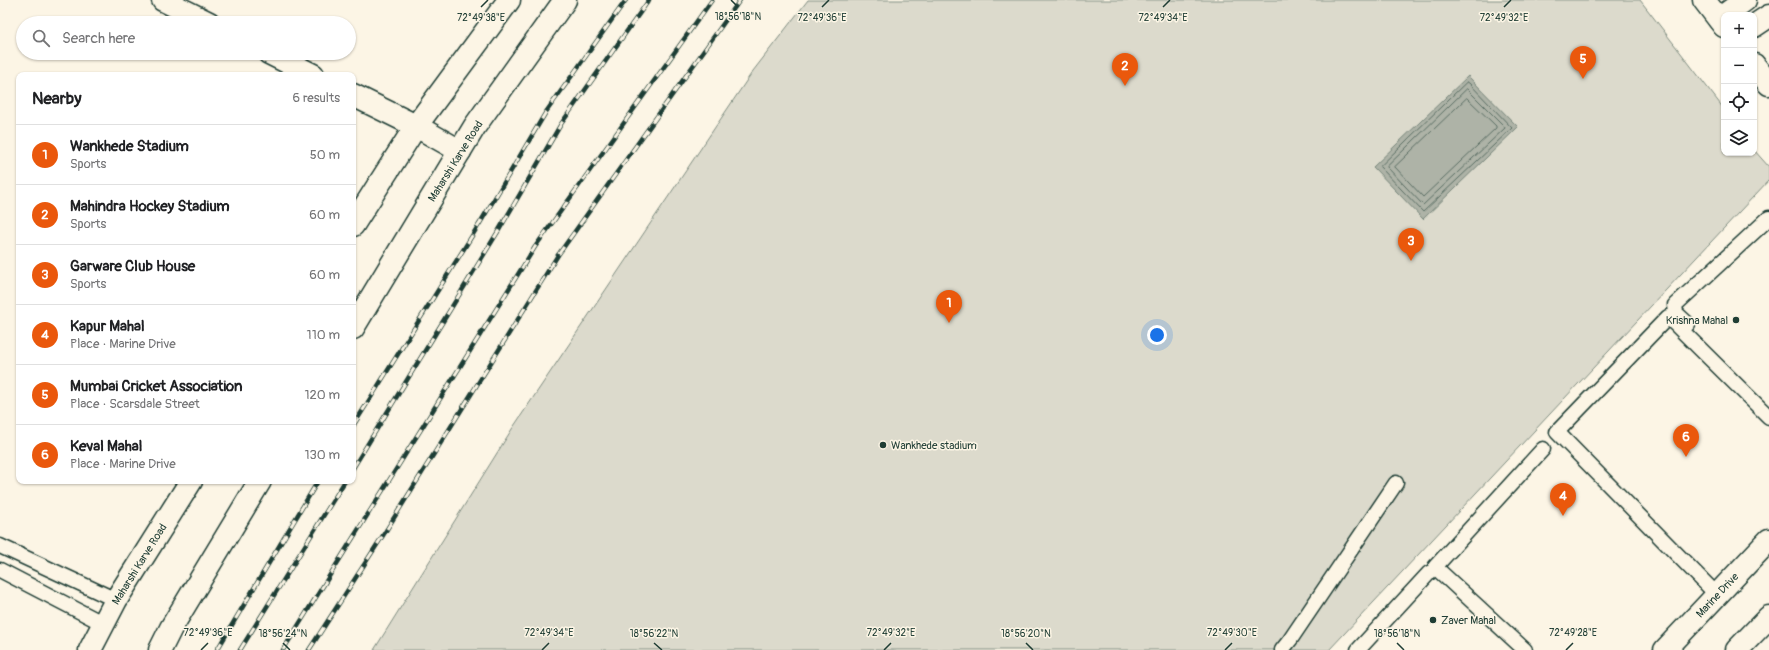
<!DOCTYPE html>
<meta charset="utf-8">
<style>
:root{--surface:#fff;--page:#f2f2f2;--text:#202124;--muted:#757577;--line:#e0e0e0;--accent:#ea580c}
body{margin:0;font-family:Pangolin,sans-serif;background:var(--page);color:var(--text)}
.controls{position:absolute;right:12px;top:12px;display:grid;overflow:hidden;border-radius:8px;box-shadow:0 1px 3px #0004}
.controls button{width:36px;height:36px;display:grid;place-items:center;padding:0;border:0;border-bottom:1px solid var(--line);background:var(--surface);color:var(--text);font:20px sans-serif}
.you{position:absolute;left:1157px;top:335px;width:14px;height:14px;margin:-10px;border:3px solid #fff;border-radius:50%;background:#1a73e8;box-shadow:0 0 0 6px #1a73e833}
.badge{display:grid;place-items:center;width:26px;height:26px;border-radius:50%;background:var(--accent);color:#fff;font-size:13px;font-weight:700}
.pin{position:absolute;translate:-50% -33px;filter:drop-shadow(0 1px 2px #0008)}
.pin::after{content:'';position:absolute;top:21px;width:14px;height:12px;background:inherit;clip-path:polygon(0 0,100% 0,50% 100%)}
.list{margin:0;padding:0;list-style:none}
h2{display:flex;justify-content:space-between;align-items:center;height:52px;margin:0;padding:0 16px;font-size:17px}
h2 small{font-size:13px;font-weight:400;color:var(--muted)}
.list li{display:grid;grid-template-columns:26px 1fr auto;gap:12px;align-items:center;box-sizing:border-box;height:60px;padding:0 16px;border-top:1px solid var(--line)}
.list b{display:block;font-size:15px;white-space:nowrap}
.list p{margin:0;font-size:13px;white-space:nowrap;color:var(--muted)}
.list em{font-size:13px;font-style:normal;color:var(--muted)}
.icon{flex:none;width:22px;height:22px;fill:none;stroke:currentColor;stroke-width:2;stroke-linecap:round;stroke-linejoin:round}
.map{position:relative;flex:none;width:1769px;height:650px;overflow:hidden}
.search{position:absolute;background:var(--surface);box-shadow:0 1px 3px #0004;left:16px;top:16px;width:340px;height:44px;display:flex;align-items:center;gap:10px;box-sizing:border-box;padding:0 14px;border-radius:22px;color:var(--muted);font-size:15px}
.panel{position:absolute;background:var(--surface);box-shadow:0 1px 3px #0004;left:16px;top:72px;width:340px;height:412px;border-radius:8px}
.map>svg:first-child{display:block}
</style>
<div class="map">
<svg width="1769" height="650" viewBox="0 0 1769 650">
<rect width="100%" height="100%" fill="#fcf5e5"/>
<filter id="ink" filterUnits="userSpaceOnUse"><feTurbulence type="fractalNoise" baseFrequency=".025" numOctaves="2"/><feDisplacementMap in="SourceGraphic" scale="8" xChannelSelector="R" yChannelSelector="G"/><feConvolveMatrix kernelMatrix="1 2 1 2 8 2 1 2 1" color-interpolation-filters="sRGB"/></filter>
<g filter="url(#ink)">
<polygon fill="#dcdacc" stroke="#7e8c80" points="808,0 1640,0 1724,109 1724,153 1754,153 1754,150 1769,167 1769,180 1329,650 374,650 512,429 753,71"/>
<polygon fill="#aeb3a7" stroke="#758479" points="1468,76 1518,127 1423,219 1373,167"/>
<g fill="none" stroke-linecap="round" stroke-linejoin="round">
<g stroke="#586c62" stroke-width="1">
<polygon points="1467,82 1469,83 1512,128 1423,212 1380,167"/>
<polygon points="1467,89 1504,126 1505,128 1423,205 1387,167"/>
<polygon points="1467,98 1496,126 1496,128 1423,197 1395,167"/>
</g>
<g stroke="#1f3d34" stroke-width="17">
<g id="lane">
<polyline points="1688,324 1676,313 1675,305 1769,218"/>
<polyline points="0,546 116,600"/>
<polyline points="0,570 104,624"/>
<polyline points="1717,595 1557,432 1668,317 1769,417"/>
<polyline points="1282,650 1290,640 1396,483"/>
<polyline points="1358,650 1429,573"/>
<polyline points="1525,650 1435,567 1543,449"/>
</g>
</g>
<g stroke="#1f3d34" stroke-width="25">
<g id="street">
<polyline points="163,0 209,23"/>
<polyline points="1704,0 1724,26"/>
<polyline points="1719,19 1745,0"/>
<polyline points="1754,26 1769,16"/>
<polyline points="269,53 313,75"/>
<polyline points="1754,65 1769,84"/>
<polyline points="353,95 416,126 460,151"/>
</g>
</g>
<g stroke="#1f3d34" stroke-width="25">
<g id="secondary">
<polyline points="353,225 416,126 509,0"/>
<polyline points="353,328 475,126 565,0"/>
<polyline points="90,650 116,600 191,481"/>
<polyline points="160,650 171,628 260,481"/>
</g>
</g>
<g stroke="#1f3d34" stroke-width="25">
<g id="primary">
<polyline points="1665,650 1769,540"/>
<polyline points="1737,650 1769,617"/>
</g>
</g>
<use href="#lane" stroke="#fcf5e5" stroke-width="14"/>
<use href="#street" stroke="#fcf5e5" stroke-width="22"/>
<use href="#secondary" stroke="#fcf5e5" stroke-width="22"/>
<use href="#primary" stroke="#fcf5e5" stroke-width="22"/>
<g stroke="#1f3d34" stroke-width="4.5">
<g id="rail">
<polyline points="353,426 480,223 546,112 626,0"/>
<polyline points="353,468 499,230 561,124 649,0"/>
<polyline points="217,650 318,481"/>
<polyline points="240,650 345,481"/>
<polyline points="283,650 535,247 712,0"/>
<polyline points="309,650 382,537 558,255 740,0"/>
</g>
</g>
<use href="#rail" stroke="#fcf5e5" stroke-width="3" stroke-dasharray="9" stroke-linecap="butt"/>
</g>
</g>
<path fill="none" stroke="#1f3d34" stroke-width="1.5" d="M 731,0 L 738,7M 481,7 L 488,0M 822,7 L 829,0M 1163,7 L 1170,0M 1504,7 L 1511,0M 283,643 L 290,650M 654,643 L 662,650M 1026,643 L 1033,650M 1397,643 L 1404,650M 201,650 L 208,643M 542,650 L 549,643M 884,650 L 891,643M 1225,650 L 1232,643M 1566,650 L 1573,643"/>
<g fill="#1f3d34" stroke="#fcf5e5" stroke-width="1.5">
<circle cx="1736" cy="320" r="4"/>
<circle cx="883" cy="445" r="4"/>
<circle cx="1433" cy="620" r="4"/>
</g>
<g text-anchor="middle" stroke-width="3" stroke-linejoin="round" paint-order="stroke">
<g font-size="11" fill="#1f3d34" stroke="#fcf5e5">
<text transform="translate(455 161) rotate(-58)" y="4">Maharshi Karve Road</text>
<text transform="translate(139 564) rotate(-58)" y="4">Maharshi Karve Road</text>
<text transform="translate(1717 595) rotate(-47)" y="4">Marine Drive</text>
</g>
<g font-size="11" fill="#1f3d34" stroke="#fcf5e5" text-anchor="start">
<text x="1728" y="324" text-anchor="end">Krishna Mahal</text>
<text x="891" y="449">Wankhede stadium</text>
<text x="1441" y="624">Zaver Mahal</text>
</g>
</g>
<g font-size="10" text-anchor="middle" fill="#1f3d34" stroke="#fcf5e5" stroke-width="3" stroke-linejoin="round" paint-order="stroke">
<text x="738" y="20">18°56'18"N</text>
<text x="822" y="21">72°49'36"E</text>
<text x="481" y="21">72°49'38"E</text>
<text x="1163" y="21">72°49'34"E</text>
<text x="1504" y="21">72°49'32"E</text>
<text x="208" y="636">72°49'36"E</text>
<text x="549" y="636">72°49'34"E</text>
<text x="891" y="636">72°49'32"E</text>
<text x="1232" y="636">72°49'30"E</text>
<text x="1573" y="636">72°49'28"E</text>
<text x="283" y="637">18°56'24"N</text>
<text x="654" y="637">18°56'22"N</text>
<text x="1026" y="637">18°56'20"N</text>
<text x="1397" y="637">18°56'18"N</text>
</g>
</svg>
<div class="controls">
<button>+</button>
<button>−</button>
<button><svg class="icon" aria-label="locate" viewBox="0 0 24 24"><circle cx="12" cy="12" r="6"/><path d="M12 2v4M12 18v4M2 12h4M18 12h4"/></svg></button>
<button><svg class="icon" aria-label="layers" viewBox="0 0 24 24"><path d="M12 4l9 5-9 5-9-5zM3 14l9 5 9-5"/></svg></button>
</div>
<div class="you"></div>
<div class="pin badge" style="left:949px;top:323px">1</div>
<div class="pin badge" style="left:1125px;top:86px">2</div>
<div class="pin badge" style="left:1411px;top:261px">3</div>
<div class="pin badge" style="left:1563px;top:516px">4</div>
<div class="pin badge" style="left:1583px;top:79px">5</div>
<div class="pin badge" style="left:1686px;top:457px">6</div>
<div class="search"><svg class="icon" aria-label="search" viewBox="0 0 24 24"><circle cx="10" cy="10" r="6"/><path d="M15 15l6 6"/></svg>Search here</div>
<section class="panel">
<h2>Nearby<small>6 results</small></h2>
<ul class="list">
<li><span class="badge">1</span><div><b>Wankhede Stadium</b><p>Sports</p></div><em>50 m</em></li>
<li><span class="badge">2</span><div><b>Mahindra Hockey Stadium</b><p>Sports</p></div><em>60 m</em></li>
<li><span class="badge">3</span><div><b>Garware Club House</b><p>Sports</p></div><em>60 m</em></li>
<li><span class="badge">4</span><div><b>Kapur Mahal</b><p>Place · Marine Drive</p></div><em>110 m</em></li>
<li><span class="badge">5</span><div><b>Mumbai Cricket Association</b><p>Place · Scarsdale Street</p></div><em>120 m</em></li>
<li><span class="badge">6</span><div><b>Keval Mahal</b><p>Place · Marine Drive</p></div><em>130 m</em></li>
</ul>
</section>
</div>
